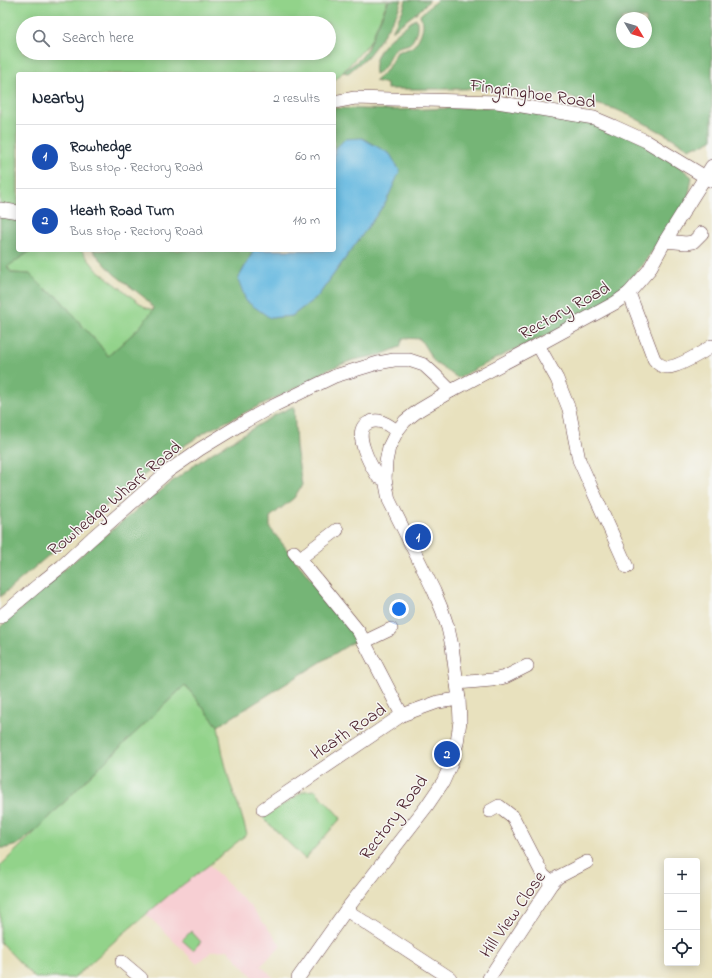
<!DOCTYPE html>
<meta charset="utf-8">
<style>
:root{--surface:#fff;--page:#f2f2f3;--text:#1f2937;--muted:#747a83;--line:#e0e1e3;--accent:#2563eb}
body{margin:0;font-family:"Indie Flower",sans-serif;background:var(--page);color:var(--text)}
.controls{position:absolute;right:12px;bottom:12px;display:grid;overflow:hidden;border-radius:4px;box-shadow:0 2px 10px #0003}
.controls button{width:36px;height:36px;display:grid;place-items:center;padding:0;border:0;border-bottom:1px solid var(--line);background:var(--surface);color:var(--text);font:20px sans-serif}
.compass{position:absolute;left:616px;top:12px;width:36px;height:36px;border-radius:50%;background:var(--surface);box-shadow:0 2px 10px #0003;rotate:128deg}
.you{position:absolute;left:399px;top:609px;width:14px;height:14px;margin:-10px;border:3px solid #fff;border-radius:50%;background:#1a73e8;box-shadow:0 0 0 6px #1a73e833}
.badge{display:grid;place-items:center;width:26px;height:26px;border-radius:50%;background:var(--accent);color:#fff;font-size:13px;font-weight:700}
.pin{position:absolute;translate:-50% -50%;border:2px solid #fff;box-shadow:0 1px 4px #0006}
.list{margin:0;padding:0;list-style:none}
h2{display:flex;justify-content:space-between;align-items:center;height:52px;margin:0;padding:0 16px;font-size:17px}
h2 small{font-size:13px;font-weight:400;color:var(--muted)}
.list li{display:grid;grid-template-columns:26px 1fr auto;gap:12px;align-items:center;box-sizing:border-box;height:64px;padding:0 16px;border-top:1px solid var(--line)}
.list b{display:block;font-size:15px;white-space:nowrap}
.list p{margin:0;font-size:13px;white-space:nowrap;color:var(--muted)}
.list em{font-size:13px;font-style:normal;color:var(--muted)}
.icon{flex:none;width:22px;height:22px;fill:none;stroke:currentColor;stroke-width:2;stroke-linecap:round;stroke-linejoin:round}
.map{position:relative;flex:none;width:712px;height:978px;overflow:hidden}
.search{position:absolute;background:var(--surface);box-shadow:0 2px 10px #0003;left:16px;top:16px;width:320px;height:44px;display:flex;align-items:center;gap:10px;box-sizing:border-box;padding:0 14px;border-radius:22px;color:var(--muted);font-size:15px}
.panel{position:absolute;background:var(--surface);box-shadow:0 2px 10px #0003;left:16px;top:72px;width:320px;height:180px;border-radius:4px}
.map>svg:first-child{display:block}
</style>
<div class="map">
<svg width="712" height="978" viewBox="0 0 712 978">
<rect width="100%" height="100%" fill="#f6f6f2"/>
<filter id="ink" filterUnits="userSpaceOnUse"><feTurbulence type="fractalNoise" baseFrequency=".025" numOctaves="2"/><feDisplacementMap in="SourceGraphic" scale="8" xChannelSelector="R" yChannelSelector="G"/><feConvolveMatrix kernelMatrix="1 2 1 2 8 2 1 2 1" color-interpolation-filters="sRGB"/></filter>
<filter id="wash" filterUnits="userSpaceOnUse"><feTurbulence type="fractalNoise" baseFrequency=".012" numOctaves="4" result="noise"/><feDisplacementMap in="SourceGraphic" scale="16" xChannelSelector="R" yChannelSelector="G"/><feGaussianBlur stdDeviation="0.9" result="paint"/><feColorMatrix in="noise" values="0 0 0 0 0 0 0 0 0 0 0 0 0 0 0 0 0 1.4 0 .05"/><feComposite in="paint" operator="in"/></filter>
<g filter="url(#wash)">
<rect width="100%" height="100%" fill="#e8e1be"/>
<polygon fill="#f7cfd3" points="209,865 251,907 281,945 261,966 274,978 254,978 228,950 212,951 197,964 146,914 168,896"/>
<g fill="#92d38a" stroke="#6e795a" fill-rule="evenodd">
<path d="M 0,0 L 388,0 L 370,42 L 343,72 L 334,81 L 334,74 L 18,74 L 18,215 L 0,212 ZM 23,23 L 329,23 L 329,53 L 23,53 Z"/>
<polygon points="32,250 81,250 96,269 146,308 154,310 138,329 108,356 98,343 85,329 59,298 45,289 30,274 12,273 7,266"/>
<polygon points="185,685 218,726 223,755 230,783 240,810 247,834 209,865 168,896 118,938 74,978 35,978 0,942 0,866 38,829 82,784"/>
<polygon points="315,790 341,818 305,859 263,818 304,791"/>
<polygon points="191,931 201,942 193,950 182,940"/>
</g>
<g fill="#75b576" stroke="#606a50" fill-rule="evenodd">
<polygon points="389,0 402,0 397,13 378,43 367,57 348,73 343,72 360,59 366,51"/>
<polygon points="406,0 430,0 420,10 392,31 403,10"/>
<path d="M 437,0 L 712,0 L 712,140 L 698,147 L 698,145 L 689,149 L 672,138 L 631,116 L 615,109 L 569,97 L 499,88 L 457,89 L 387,89 L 387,84 L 375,81 L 386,71 L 397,52 C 402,50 408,50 412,47 C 418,43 423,31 423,24 C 423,21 421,18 420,15 ZM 622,18 L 646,18 L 646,42 L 622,42 Z"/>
<path d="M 416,18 C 419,25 416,40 409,44 C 404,46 398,46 394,50 C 385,59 390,67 375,74 C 371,47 398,33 416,18 Z"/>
<polygon points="488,107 554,114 616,129 659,149 692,177 687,205 639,269 613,298 562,328 503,355 458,378 435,363 420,339 403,338 400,347 380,355 353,360 327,370 308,382 207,431 170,455 126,489 0,597 0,212 18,215 18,250 32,250 7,267 12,273 30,274 45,289 59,298 85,329 98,343 108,356 138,329 154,309 145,298 114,274 93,251 93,250 254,250 238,279 270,318 292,316 318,296 386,202 345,139 334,150 334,108 393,110"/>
<polygon points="294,406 296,447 302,485 294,498 270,517 270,528 358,639 218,726 185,685 82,784 38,829 17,845 6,848 0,848 0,627 70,564 166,486 207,456 275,415"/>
</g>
<polygon fill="#64b8e0" stroke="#576c86" points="362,138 390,154 400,171 386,202 318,296 292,316 270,318 246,301 238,279 254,250 334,250 334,150 345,139"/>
</g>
<g filter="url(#ink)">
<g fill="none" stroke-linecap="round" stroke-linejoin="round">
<g stroke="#623c41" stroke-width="14">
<g id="minor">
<polyline points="334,102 355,98 497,102 594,118 613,126 646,141 712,181"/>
<polyline points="0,209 18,212"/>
<polyline points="665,241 686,243 693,242 702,233"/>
<path d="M 629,293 L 654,359 C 657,363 661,367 667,367 C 677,368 703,352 712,346"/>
<polyline points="538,345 557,379 569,409 579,460 627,567"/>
<path d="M 385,479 L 378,477 C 371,466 351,431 368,423 C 379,417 388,425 397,431"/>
<polyline points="294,552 359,632 402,715"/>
<polyline points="299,559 337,530"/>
<polyline points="0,617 43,581 62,566 92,538 167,472 200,449 246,421 271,407 335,376 378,363 394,360 409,360 424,365 436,376 451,391"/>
<polyline points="364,642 391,629"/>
<polyline points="457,683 492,680 505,677 527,666"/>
<polyline points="263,809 402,715 438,702 459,699"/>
<polyline points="490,811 499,806 513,817 543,875 552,883"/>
<polyline points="346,910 450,978"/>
<polyline points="122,962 141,978"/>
<polyline points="298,978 346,910 426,807 443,782 451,764 457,743 460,721 459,699 452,646 448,628 442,610 434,591 389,500 385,479 386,462 389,447 397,431 405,421 419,410 451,391 538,345 615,303 629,293 649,270 665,241 712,166"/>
<polyline points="489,978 552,883 558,877 587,862"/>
</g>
</g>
<use href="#minor" stroke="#fff" stroke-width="13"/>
</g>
</g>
<g text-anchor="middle" stroke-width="3" stroke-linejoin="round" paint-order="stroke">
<g font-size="18" fill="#4a1f2b" stroke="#f6f6f2">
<text transform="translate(533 93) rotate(8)" y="6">Fingringhoe Road</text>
<text transform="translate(564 310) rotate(-29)" y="6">Rectory Road</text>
<text transform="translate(114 498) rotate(-40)" y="6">Rowhedge Wharf Road</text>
<text transform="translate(348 731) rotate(-34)" y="6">Heath Road</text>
<text transform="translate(393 817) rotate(-53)" y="6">Rectory Road</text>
<text transform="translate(512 914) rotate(-55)" y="6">Hill View Close</text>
</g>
</g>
</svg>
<div class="controls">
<button>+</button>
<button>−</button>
<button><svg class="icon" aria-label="locate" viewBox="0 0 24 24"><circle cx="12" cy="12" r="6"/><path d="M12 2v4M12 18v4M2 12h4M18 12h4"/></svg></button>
</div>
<svg class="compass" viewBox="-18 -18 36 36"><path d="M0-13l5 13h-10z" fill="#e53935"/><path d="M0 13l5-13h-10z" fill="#747a83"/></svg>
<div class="you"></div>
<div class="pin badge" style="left:418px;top:537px;background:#1a4fb4">1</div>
<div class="pin badge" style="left:447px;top:754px;background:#1a4fb4">2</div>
<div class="search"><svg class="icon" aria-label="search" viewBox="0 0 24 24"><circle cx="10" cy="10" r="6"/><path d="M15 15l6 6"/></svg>Search here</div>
<section class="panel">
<h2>Nearby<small>2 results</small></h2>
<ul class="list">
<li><span class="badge" style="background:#1a4fb4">1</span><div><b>Rowhedge</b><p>Bus stop · Rectory Road</p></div><em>60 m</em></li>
<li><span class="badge" style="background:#1a4fb4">2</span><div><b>Heath Road Turn</b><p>Bus stop · Rectory Road</p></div><em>110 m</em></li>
</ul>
</section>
</div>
